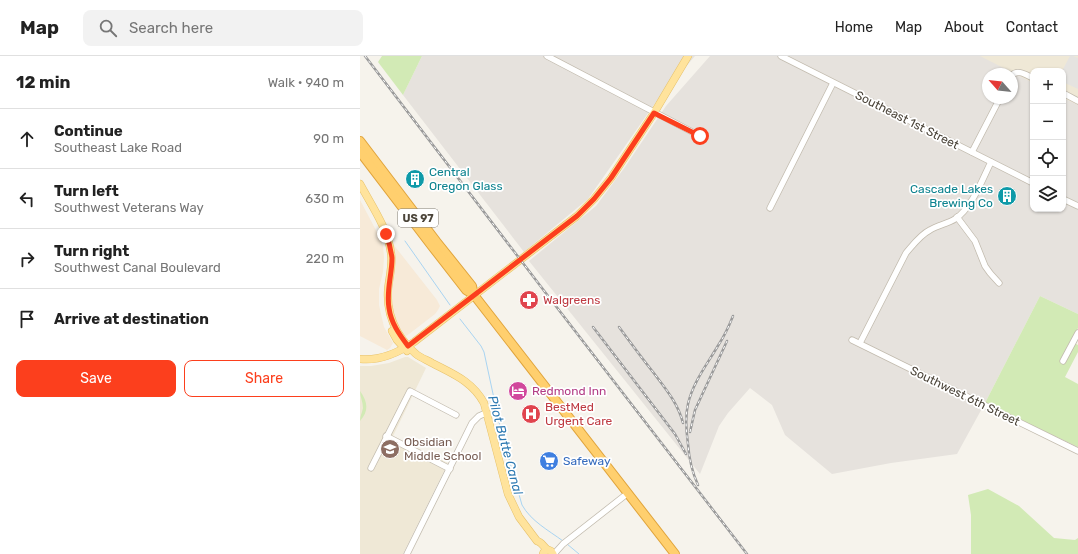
<!DOCTYPE html>
<meta charset="utf-8">
<style>
:root{--surface:#fff;--page:#f2f2f2;--text:#222;--muted:#767676;--line:#e0e0e0;--accent:#fc3f1d}
body{margin:0;font-family:Rubik,sans-serif;background:var(--page);color:var(--text)}
.controls{position:absolute;right:12px;top:12px;display:grid;overflow:hidden;border-radius:8px;box-shadow:0 1px 3px #0004}
.controls button{width:36px;height:36px;display:grid;place-items:center;padding:0;border:0;border-bottom:1px solid var(--line);background:var(--surface);color:var(--text);font:20px sans-serif}
.compass{position:absolute;left:622px;top:12px;width:36px;height:36px;border-radius:50%;background:var(--surface);box-shadow:0 1px 3px #0004;rotate:297deg}
.stop{position:absolute;width:12px;height:12px;margin:-9px;border:3px solid #fc3f1d;border-radius:50%;background:#fff}
.stop.end{background:#fc3f1d;border-color:#fff;box-shadow:0 1px 4px #0008}
.list{margin:0;padding:0;list-style:none}
h2{display:flex;justify-content:space-between;align-items:center;height:52px;margin:0;padding:0 16px;font-size:17px}
h2 small{font-size:13px;font-weight:400;color:var(--muted)}
.list li{display:grid;grid-template-columns:26px 1fr auto;gap:12px;align-items:center;box-sizing:border-box;height:60px;padding:0 16px;border-top:1px solid var(--line)}
.list b{display:block;font-size:15px;white-space:nowrap}
.list p{margin:0;font-size:13px;white-space:nowrap;color:var(--muted)}
.list em{font-size:13px;font-style:normal;color:var(--muted)}
.actions{display:flex;gap:8px;padding:12px 16px}
.actions a{flex:1;padding:9px 0;border:1px solid var(--accent);border-radius:8px;text-align:center;font-size:14px;color:var(--accent)}
.actions .main{background:var(--accent);color:#fff}
.icon{flex:none;width:22px;height:22px;fill:none;stroke:currentColor;stroke-width:2;stroke-linecap:round;stroke-linejoin:round}
.map{position:relative;flex:none;width:718px;height:498px;overflow:hidden}
header{display:flex;align-items:center;gap:24px;box-sizing:border-box;height:56px;padding:0 20px;background:var(--surface);border-bottom:1px solid var(--line)}
header strong{font-size:19px}
nav{display:flex;gap:22px;margin-inline-start:auto;font-size:14px}
.search{width:280px;height:36px;background:var(--page);display:flex;align-items:center;gap:10px;box-sizing:border-box;padding:0 14px;border-radius:8px;color:var(--muted);font-size:15px}
main{display:flex}
aside{flex:1;background:var(--surface)}
.map>svg:first-child{display:block}
</style>
<header>
<strong>Map</strong>
<div class="search"><svg class="icon" aria-label="search" viewBox="0 0 24 24"><circle cx="10" cy="10" r="6"/><path d="M15 15l6 6"/></svg>Search here</div>
<nav><a>Home</a><a>Map</a><a>About</a><a>Contact</a></nav>
</header>
<main>
<aside>
<h2>12 min<small>Walk · 940 m</small></h2>
<ul class="list">
<li><svg class="icon" aria-label="ahead" viewBox="0 0 24 24"><path d="M12 20V5M6 11l6-6 6 6"/></svg><div><b>Continue</b><p>Southeast Lake Road</p></div><em>90 m</em></li>
<li><svg class="icon" aria-label="left" viewBox="0 0 24 24"><path d="M17 20v-9H6M10 6l-5 5 5 5"/></svg><div><b>Turn left</b><p>Southwest Veterans Way</p></div><em>630 m</em></li>
<li><svg class="icon" aria-label="right" viewBox="0 0 24 24"><path d="M7 20v-9h11M14 6l5 5-5 5"/></svg><div><b>Turn right</b><p>Southwest Canal Boulevard</p></div><em>220 m</em></li>
<li><svg class="icon" aria-label="arrive" viewBox="0 0 24 24"><path d="M6 21V4h12l-3 4 3 4H6"/></svg><div><b>Arrive at destination</b></div></li>
</ul>
<div class="actions"><a class="main">Save</a><a>Share</a></div>
</aside>
<div class="map">
<svg width="718" height="498" viewBox="0 0 718 498">
<rect width="100%" height="100%" fill="#f6f3ec"/>
<g fill="#f7ead8">
<polygon points="0,144 18,178 23,190 24,201 23,216 19,233 19,249 24,271 33,287 30,292 27,294 0,280"/>
<polygon points="33,188 77,244 80,250 78,254 75,258 49,278 46,280 44,279 40,275 34,259 32,251 31,237 35,201"/>
</g>
<g fill="#e6e2dd" fill-rule="evenodd">
<polygon points="62,0 335,0 298,43 228,143 164,196 43,39"/>
<path d="M 350,0 L 718,0 L 718,258 L 680,240 L 625,347 L 597,398 L 531,407 L 472,418 L 425,379 L 412,349 L 390,332 L 368,357 L 359,370 L 340,418 L 169,205 L 236,150 L 265,111 L 306,50 ZM 673,15 L 703,15 L 703,153 L 673,153 ZM 628,18 L 652,18 L 652,42 L 628,42 Z"/>
</g>
<g fill="#efe8d6">
<polygon points="620,0 718,0 718,49 703,42 703,15 673,15 673,27"/>
<polygon points="45,301 48,301 66,312 33,380 88,407 43,498 0,498 0,310 11,310 29,307"/>
</g>
<polygon fill="#f6e3e0" points="174,350 179,357 167,366 162,360"/>
<g fill="#d2eab5">
<polygon points="22,0 62,0 43,39 18,6"/>
<polygon points="680,240 718,258 718,272 711,285 718,289 718,296 705,321 718,328 718,391 625,347"/>
<path d="M 0,335 C 8,346 9,355 0,365 C 0,360 2,357 3,352 C 3,346 0,341 0,335 Z"/>
<polygon points="628,433 659,450 694,482 715,484 718,482 718,498 611,498 611,459 608,439"/>
</g>
<polygon fill="#e5e3e0" points="710,0 713,0 718,2 718,33 703,26 703,15 702,15"/>
<g fill="none" stroke-linecap="round" stroke-linejoin="round">
<g stroke="#a9d4f2" stroke-width="1">
<polyline points="45,185 90,249"/>
<path d="M 100,263 L 121,290 L 124,296 L 141,375 L 162,449 C 171,465 188,474 203,485"/>
<polyline points="207,488 219,498"/>
</g>
<g stroke="#c2bbae" stroke-width="7">
<g id="minor">
<polyline points="187,0 340,80"/>
<polyline points="421,0 673,127"/>
<path d="M 652,19 C 658,13 666,19 673,22"/>
<polyline points="703,37 718,45"/>
<polyline points="612,96 640,42"/>
<polyline points="703,143 718,150"/>
<polyline points="410,152 473,27"/>
<polyline points="597,161 615,185 625,210 630,217 639,227"/>
<polyline points="492,284 561,318 718,395"/>
<path d="M 500,287 L 546,197 C 553,189 560,179 570,174 C 578,169 587,168 595,163 C 612,152 622,124 631,106"/>
<polyline points="703,305 718,277"/>
<polyline points="26,380 90,413"/>
<polyline points="11,412 50,335 96,359"/>
<polyline points="47,498 112,367 119,360 126,357"/>
<polyline points="194,498 203,488 268,437"/>
</g>
</g>
<g stroke="#e6c16a" stroke-width="8">
<g id="major">
<path d="M 0,128 C 12,150 28,173 31,197 C 33,209 29,222 28,234 C 27,248 30,262 37,275 C 42,283 49,292 56,298 C 61,302 67,304 72,307 C 93,318 112,325 124,347 L 148,438 L 159,461 L 177,485 C 182,486 184,492 188,494"/>
<polyline points="32,275 37,284 47,295"/>
<path d="M 0,303 C 20,305 38,297 54,286 L 217,160 L 234,143 L 251,122 L 294,57 L 328,0"/>
<path d="M 183,498 C 184,494 188,493 191,495 L 193,498"/>
</g>
</g>
<g stroke="#e0a43c" stroke-width="10">
<g id="highway">
<polyline points="0,85 76,185 112,230 114,239"/>
<polyline points="0,96 71,189 106,234 114,239 315,498"/>
</g>
</g>
<use href="#minor" stroke="#fff" stroke-width="5.5"/>
<use href="#major" stroke="#ffe39c" stroke-width="7"/>
<use href="#highway" stroke="#ffcf6e" stroke-width="8"/>
<g stroke="#9a9a9a" stroke-width="2.5">
<g id="rail">
<polyline points="5,0 185,236 387,498"/>
<polyline points="233,271 315,378 326,398"/>
<path d="M 259,271 C 270,286 281,301 293,316 C 305,332 318,347 323,367"/>
<polyline points="330,376 335,354 367,285"/>
<path d="M 338,429 C 332,416 329,402 328,388 C 326,374 325,361 328,348 C 333,326 348,307 359,288 C 365,279 369,270 373,260"/>
</g>
</g>
<use href="#rail" stroke="#fff" stroke-width="1" stroke-dasharray="3" stroke-linecap="butt"/>
</g>
<g fill="none" stroke-linecap="round" stroke-linejoin="round">
<path stroke="#fc3f1d" stroke-width="5" d="M 26,178 C 29,186 31,194 32,202 C 32,219 26,235 29,252 C 31,267 39,278 48,290 L 217,160 L 234,143 L 251,122 L 294,57 L 340,80"/>
</g>
<defs>
<g id="building-disc" transform="scale(1)"><circle r="9.5" fill="#0f9aa8" stroke="#fff"/><path d="M-4-6H4V6H1V3H-1V6H-4ZM-2.5-4.3h1.7v1.8h-1.7ZM.8-4.3h1.7v1.8H.8ZM-2.5-1h1.7V.8h-1.7ZM.8-1h1.7V.8H.8Z" fill="#fff"/></g>
<g id="pharmacy-disc" transform="scale(1)"><circle r="9.5" fill="#e0444e" stroke="#fff"/><path d="M-2-6h4v4h4v4h-4v4h-4v-4h-4v-4h4Z" fill="#fff"/></g>
<g id="hotel-disc" transform="scale(1)"><circle r="9.5" fill="#d1479c" stroke="#fff"/><path d="M-6-4.5h1.5V1H6V5H4.5V3h-9V5H-6ZM-4 0a1.8 1.8 0 1 1 3.6 0ZM.5 0V-2.5h3Q6-2.5 6 0Z" fill="#fff"/></g>
<g id="hospital-disc" transform="scale(1)"><circle r="9.5" fill="#e0444e" stroke="#fff"/><path d="M-5-5h3v3.5h4V-5h3V5h-3V1.5h-4V5h-3Z" fill="#fff"/></g>
<g id="school-disc" transform="scale(1)"><circle r="9.5" fill="#8d6e63" stroke="#fff"/><path d="M0-5L7-2L0 1L-7-2ZM-4 1L0 2.5L4 1V4Q0 6-4 4Z" fill="#fff"/></g>
<g id="supermarket-disc" transform="scale(1)"><circle r="9.5" fill="#3f7fe0" stroke="#fff"/><path d="M-6-5.5h2.5l.6 2H6L4.5 2H-2.5L-4.4-4H-6ZM-1.5 3.2a1.3 1.3 0 1 0 .1 0ZM3 3.2a1.3 1.3 0 1 0 .1 0Z" fill="#fff"/></g>
</defs>
<g fill-rule="evenodd">
<use href="#building-disc" x="55" y="123"/>
<use href="#building-disc" x="647" y="140"/>
<use href="#pharmacy-disc" x="169" y="244"/>
<use href="#hotel-disc" x="158" y="335"/>
<use href="#hospital-disc" x="171" y="358"/>
<use href="#school-disc" x="30" y="393"/>
<use href="#supermarket-disc" x="189" y="405"/>
</g>
<g text-anchor="middle" stroke-width="3.5" stroke-linejoin="round" paint-order="stroke">
<rect fill="#fff" stroke="#817c74" stroke-width="1" x="38" y="153" width="40" height="18" rx="3"/>
<g font-size="11" font-weight="bold" fill="#4b4439">
<text x="58" y="166">US 97</text>
</g>
<g font-size="12" fill="#4b4439" stroke="#fff">
<text transform="translate(547 64) rotate(27)" y="4">Southeast 1st Street</text>
<text transform="translate(605 340) rotate(26)" y="4">Southwest 6th Street</text>
</g>
<g font-size="12" fill="#0d838f" stroke="#fff" text-anchor="start">
<text x="69" y="120">Central<tspan x="69" dy="14">Oregon Glass</tspan></text>
<text x="633" y="137" text-anchor="end">Cascade Lakes<tspan x="633" dy="14">Brewing Co</tspan></text>
</g>
<g font-size="12" fill="#be3a42" stroke="#fff" text-anchor="start">
<text x="183" y="248">Walgreens</text>
<text x="185" y="355">BestMed<tspan x="185" dy="14">Urgent Care</tspan></text>
</g>
<g font-size="12" fill="#b23c85" stroke="#fff" text-anchor="start">
<text x="172" y="339">Redmond Inn</text>
</g>
<g font-size="12" fill="#785e54" stroke="#fff" text-anchor="start">
<text x="44" y="390">Obsidian<tspan x="44" dy="14">Middle School</tspan></text>
</g>
<g font-size="12" fill="#366cbe" stroke="#fff" text-anchor="start">
<text x="203" y="409">Safeway</text>
</g>
<g font-size="13" font-style="italic" fill="#2e7ab2" stroke="#fff">
<text transform="translate(146 389) rotate(75)" y="5">Pilot Butte Canal</text>
</g>
</g>
</svg>
<div class="controls">
<button>+</button>
<button>−</button>
<button><svg class="icon" aria-label="locate" viewBox="0 0 24 24"><circle cx="12" cy="12" r="6"/><path d="M12 2v4M12 18v4M2 12h4M18 12h4"/></svg></button>
<button><svg class="icon" aria-label="layers" viewBox="0 0 24 24"><path d="M12 4l9 5-9 5-9-5zM3 14l9 5 9-5"/></svg></button>
</div>
<svg class="compass" viewBox="-18 -18 36 36"><path d="M0-13l5 13h-10z" fill="#e53935"/><path d="M0 13l5-13h-10z" fill="#767676"/></svg>
<div class="stop" style="left:340px;top:80px"></div>
<div class="stop end" style="left:26px;top:178px"></div>
</div>
</main>
